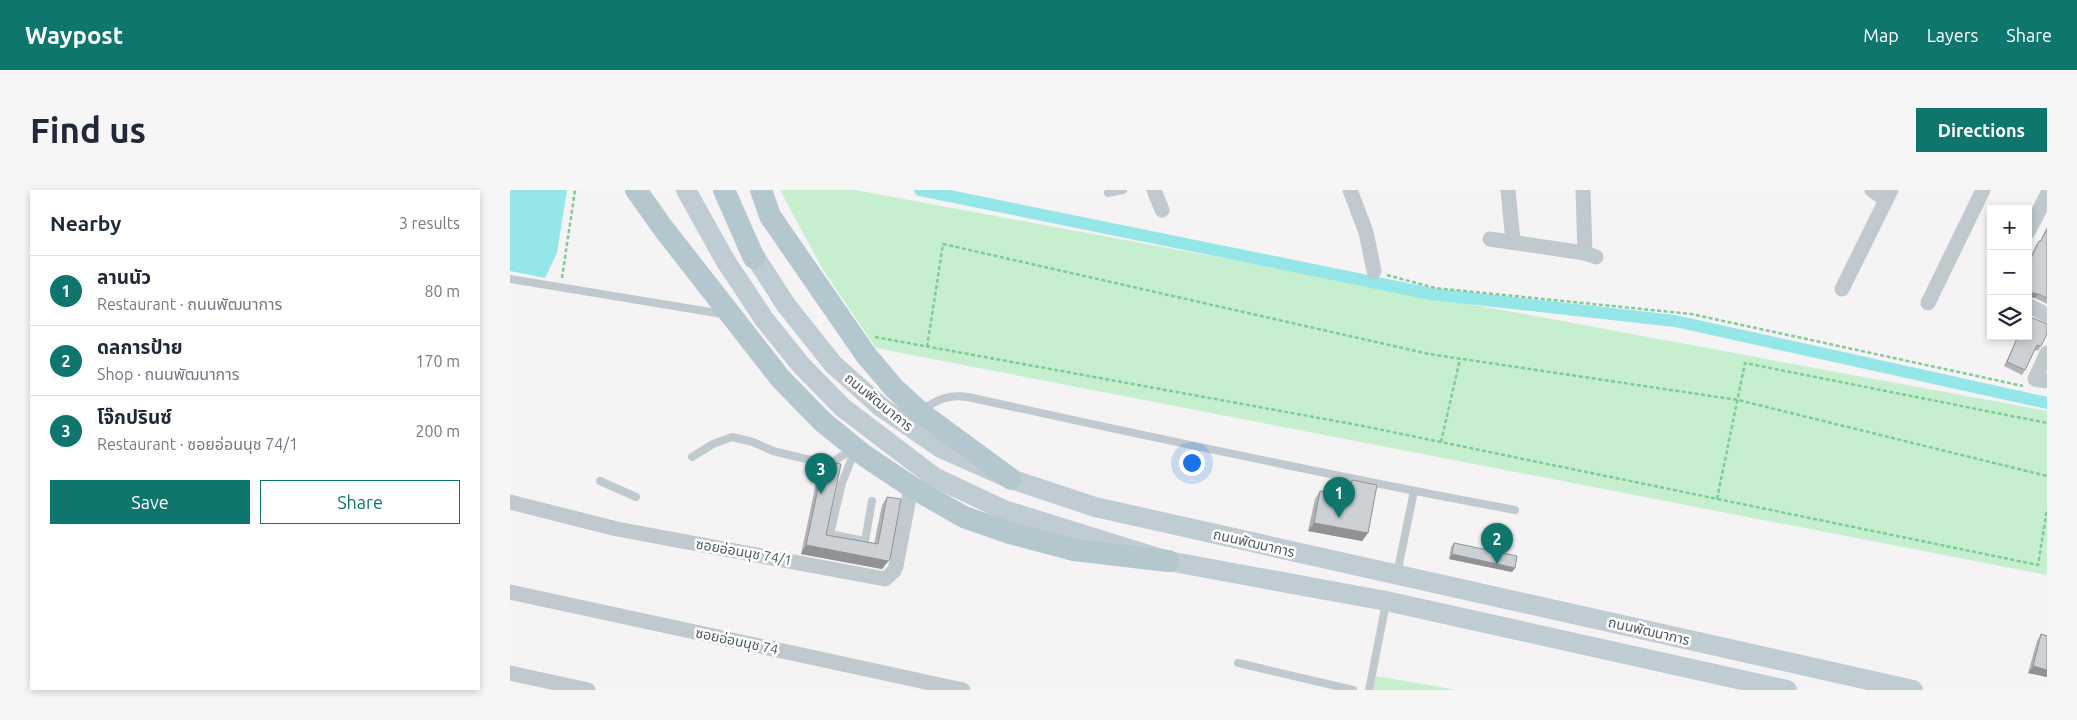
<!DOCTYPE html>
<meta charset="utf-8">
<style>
:root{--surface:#fff;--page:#f6f6f7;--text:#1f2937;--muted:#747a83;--line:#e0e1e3;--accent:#0f766e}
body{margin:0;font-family:Ubuntu,"Noto Sans Thai",sans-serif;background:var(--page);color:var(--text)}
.controls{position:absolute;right:15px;top:15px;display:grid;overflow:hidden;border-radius:0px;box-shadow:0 2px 8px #0003}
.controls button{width:45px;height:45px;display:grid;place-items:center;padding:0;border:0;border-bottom:1px solid var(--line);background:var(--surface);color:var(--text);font:25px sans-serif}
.you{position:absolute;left:681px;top:272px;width:18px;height:18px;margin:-12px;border:4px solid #fff;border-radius:50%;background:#1a73e8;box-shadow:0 0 0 8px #1a73e833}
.badge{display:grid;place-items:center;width:32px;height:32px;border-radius:50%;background:var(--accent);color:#fff;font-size:16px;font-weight:700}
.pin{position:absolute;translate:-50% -41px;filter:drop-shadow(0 1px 2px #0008)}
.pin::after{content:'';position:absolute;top:26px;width:18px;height:15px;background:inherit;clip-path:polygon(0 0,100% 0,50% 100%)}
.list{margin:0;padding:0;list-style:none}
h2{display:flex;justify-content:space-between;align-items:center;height:65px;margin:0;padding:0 20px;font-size:21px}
h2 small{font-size:16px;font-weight:400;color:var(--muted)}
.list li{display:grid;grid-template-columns:32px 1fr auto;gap:15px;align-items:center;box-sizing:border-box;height:70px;padding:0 20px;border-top:1px solid var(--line)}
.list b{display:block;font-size:19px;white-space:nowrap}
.list p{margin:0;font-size:16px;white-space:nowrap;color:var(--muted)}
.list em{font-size:16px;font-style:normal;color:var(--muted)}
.actions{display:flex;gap:10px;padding:15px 20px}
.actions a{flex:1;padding:11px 0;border:1px solid var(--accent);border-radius:0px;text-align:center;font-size:18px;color:var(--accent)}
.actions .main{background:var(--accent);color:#fff}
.icon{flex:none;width:28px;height:28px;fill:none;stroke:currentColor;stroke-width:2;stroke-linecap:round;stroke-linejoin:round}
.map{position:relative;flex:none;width:1537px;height:500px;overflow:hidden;border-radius:0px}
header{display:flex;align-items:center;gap:30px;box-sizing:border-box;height:70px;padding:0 25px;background:var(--accent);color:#fff}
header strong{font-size:24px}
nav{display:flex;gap:28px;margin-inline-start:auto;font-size:18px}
.intro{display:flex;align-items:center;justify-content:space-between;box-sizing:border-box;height:120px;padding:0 30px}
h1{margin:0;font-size:35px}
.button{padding:12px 22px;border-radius:0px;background:var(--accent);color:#fff;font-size:18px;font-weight:700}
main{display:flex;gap:30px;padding:0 30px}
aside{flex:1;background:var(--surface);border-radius:0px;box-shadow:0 2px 8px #0003}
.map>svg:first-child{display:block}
</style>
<header>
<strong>Waypost</strong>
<nav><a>Map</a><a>Layers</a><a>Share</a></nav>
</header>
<div class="intro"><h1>Find us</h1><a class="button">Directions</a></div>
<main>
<aside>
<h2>Nearby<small>3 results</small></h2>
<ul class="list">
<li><span class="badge">1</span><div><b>ลานนัว</b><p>Restaurant · ถนนพัฒนาการ</p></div><em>80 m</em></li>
<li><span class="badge">2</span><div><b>ดลการป้าย</b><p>Shop · ถนนพัฒนาการ</p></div><em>170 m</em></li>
<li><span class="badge">3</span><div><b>โจ๊กปรินซ์</b><p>Restaurant · ซอยอ่อนนุช 74/1</p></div><em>200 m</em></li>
</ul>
<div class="actions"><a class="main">Save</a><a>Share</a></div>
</aside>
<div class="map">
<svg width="1537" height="500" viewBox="0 0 1537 500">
<rect width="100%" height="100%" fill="#f5f3f3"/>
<g fill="#c5efce">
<polygon points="270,0 345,0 1537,221 1537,385 366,158 312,78"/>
<polygon points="866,486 947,500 863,500"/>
</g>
<polygon fill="#94e6e9" points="0,0 57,0 47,63 35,88 0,81"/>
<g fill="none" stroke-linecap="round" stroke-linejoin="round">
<polyline stroke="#94e6e9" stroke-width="12" points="410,0 921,104 1165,131 1537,213"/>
<g stroke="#7ecc98" stroke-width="2.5" stroke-dasharray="4 2.5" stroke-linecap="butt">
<polyline points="877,85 925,98 1181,124 1513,196"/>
<polyline points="52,88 65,0"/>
<polyline points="365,147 853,236 1528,375 1537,319"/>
<polyline points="417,157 433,54 919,164 1228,210 1537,286"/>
<polyline points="931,252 950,169"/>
<polyline points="1207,309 1235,173 1537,233"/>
</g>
<g stroke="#bfc9ce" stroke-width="8">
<polyline points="598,3 613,0"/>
<polyline points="0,89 213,124"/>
<path d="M 411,220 C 428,210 437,204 458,207 C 640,247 822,286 1005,320"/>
<polyline points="345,260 332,293 320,344 355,351 362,311"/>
<polyline points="182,267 203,254 222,247 243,252 263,261 296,269 322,272 344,259"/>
<polyline points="90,291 126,307"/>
<polyline points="887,384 904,301"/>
<polyline points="728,473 843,500"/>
<polyline points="859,500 876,413"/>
</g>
<g stroke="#bfc9ce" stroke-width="15">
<polyline points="644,0 652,20"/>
<polyline points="840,0 856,42 864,81"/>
<polyline points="998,0 1003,51"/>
<polyline points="1073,0 1075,63"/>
<polyline points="1362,0 1376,10"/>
<polyline points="1518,42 1537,5"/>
<polyline points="980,49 1075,63 1086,67"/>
<polyline points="1332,99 1381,0"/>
<polyline points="1418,113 1473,0"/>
<polyline points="1518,115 1537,125"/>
<polyline points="1537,163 1525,189 1537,191"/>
<polyline points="0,312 107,339 375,389 384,381 386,376 399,308 403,298"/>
<polyline points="0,402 453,500"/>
<polyline points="0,483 78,500"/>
</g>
<g stroke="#c0ccd3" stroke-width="20">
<polyline points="176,0 215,70 254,129 291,175 332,217 424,287 494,320 658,371 876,411 1277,500"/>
<polyline points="236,53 276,115 323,174 371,217 431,258 501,289 585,317 1403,500"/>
</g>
<g stroke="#b4c7cf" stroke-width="22">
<polyline points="126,0 153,38 270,188 313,232 355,266 403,298 454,327 500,343 564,360 658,371"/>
<polyline points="214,0 244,68"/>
<polyline points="251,0 260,26 356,165 384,198 411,223 501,289"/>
</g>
</g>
<g fill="#b0b4b7">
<polygon points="1537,37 1537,114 1525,108 1518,107 1518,72 1526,55 1529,51 1530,51"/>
<polygon points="1497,146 1518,146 1531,156 1528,161 1525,160 1515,180 1512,185 1494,176 1506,150"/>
<polygon points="314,271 316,345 364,354 372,315 377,307 374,377 372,379 291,364 309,279"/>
<polygon points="842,290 858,343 852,351 798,341 805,309 810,301 834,306 836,298"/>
<polygon points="944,353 1005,378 1002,382 939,369 941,357"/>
<polygon points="1531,444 1537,446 1537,487 1518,483 1527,451"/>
</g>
<g fill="#909295">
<polygon points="1518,102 1528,104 1525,108 1518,107"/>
<polygon points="804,333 858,343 852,351 798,341"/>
<polygon points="296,355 380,369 372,379 291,364"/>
<polygon points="942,364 1005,378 1002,382 939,369"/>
<polygon points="1523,476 1537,480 1537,487 1518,483"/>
</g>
<g fill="#cdd1d5" stroke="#909295">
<polygon points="1537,39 1537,108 1528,104 1518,102 1518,75 1529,51 1531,51"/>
<polygon points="1518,126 1537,134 1537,144 1531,156 1527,155 1515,180 1497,172 1508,146 1518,146"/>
<polygon points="314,271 331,274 316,345 368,354 377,307 391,309 380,369 378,371 296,355"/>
<polygon points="842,290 867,295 858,343 804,333 810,301 839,307"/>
<polygon points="944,353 1007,366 1005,378 942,364"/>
<polygon points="1531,444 1537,446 1537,480 1523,476"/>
</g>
<g text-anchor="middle" stroke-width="5" stroke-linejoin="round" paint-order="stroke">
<g font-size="14" fill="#4b5960" stroke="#fff">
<text transform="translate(369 212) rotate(39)" y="5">ถนนพัฒนาการ</text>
<text transform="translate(744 353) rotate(13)" y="5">ถนนพัฒนาการ</text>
<text transform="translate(234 362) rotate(10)" y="5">ซอยอ่อนนุช 74/1</text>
<text transform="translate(1139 441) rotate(13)" y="5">ถนนพัฒนาการ</text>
<text transform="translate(227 451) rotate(12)" y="5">ซอยอ่อนนุช 74</text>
</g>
</g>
</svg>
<div class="controls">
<button>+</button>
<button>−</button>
<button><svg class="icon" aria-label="layers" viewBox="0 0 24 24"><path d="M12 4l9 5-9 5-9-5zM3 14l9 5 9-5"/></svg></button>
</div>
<div class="you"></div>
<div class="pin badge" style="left:829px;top:328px">1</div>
<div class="pin badge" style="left:987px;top:374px">2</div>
<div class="pin badge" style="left:311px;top:304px">3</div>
</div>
</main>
